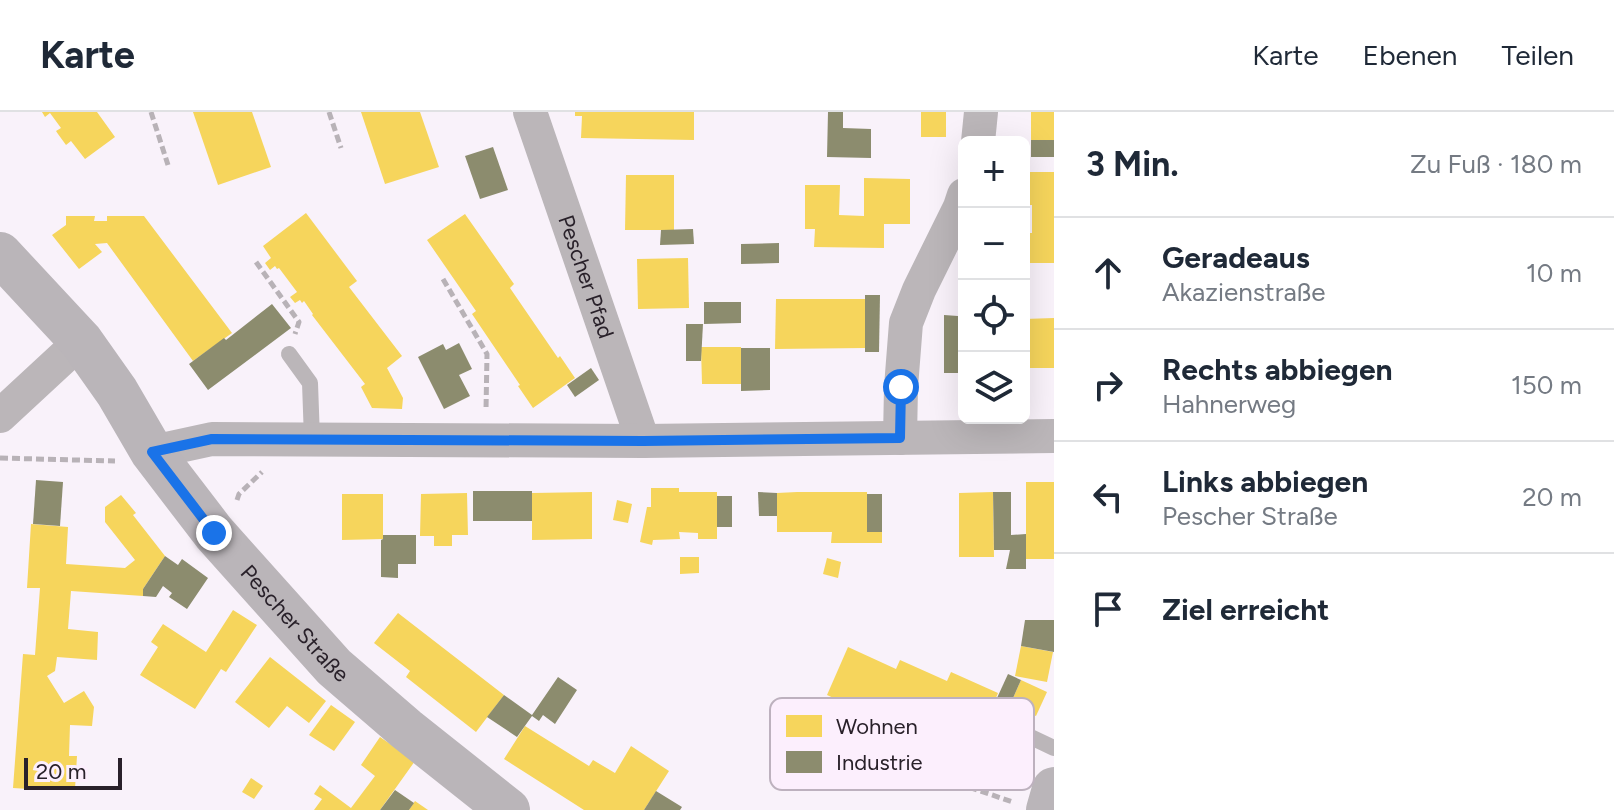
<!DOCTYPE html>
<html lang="de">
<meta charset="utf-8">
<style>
:root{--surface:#fff;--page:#f6f6f7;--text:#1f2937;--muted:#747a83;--line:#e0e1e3}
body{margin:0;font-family:Figtree,sans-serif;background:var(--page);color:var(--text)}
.controls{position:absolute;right:24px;top:24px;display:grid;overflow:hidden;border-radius:12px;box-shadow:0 8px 32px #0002}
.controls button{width:72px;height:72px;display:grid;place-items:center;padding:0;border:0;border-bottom:2px solid var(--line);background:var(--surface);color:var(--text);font:40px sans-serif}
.scale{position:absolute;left:24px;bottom:20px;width:98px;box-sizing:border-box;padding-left:8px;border:4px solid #29212a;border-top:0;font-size:22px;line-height:28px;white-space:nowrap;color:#29212a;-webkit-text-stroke:6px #fceffd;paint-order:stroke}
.stop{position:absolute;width:24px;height:24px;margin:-18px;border:6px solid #1a73e8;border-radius:50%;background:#fff}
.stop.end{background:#1a73e8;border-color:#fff;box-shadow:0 2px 8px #0008}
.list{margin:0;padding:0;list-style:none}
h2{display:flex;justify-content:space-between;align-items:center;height:104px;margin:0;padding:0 32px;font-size:34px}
h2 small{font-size:26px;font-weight:400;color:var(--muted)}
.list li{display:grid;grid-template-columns:52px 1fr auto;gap:24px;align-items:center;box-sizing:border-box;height:112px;padding:0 32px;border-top:2px solid var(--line)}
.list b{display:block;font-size:30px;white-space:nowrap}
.list p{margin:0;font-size:26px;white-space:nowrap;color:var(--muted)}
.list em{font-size:26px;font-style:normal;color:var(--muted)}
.icon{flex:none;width:44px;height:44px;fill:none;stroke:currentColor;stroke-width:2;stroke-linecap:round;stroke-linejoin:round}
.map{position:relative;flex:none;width:1054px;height:698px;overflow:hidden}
header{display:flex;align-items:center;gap:48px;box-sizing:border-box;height:112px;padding:0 40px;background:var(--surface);border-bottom:2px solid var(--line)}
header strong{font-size:38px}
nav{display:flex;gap:44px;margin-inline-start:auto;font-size:28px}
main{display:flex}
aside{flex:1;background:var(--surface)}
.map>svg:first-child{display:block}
</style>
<header>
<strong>Karte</strong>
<nav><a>Karte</a><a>Ebenen</a><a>Teilen</a></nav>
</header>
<main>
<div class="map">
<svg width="1054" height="698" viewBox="0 0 1054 698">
<rect width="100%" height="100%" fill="#f9f2fa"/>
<g fill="#f6d55c">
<polygon points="42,0 97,0 115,25 85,47 71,29 66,33 58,22 56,19 61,16 50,1 45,5"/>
<polygon points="193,0 252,0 271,55 218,73"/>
<polygon points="361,0 420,0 439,55 385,72"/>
<polygon points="575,0 694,0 694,28 581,26 582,4 575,4"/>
<rect x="921" y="0" width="25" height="25"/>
<rect x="1031" y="0" width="23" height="28"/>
<polygon points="1024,60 1054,60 1054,151 1024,151 1024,121 1032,121 1032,93 1024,93"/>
<polygon points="626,63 674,63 674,118 625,118"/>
<polygon points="864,66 910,67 910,112 884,112 884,136 814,135 815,117 805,117 805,73 840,73 839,103 864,104"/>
<polygon points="306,101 357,169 349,175 402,244 387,256 403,286 402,297 372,296 361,275 365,272 312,203 313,202 304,189 302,191 300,188 295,191 290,185 297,180 279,156 277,157 275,154 270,158 265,151 271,146 263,134"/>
<polygon points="465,102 514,172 510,176 558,246 560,244 575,266 533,296 518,274 520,273 472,202 476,199 427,128"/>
<polygon points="66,104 95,104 94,109 107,109 107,104 144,104 232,221 193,249 107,131 95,132 102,140 79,157 52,123 66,113"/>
<polygon points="688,146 689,196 638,197 637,147"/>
<polygon points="776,187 865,187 865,236 775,237"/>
<polygon points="1054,206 1054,256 1024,256 1024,207"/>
<polygon points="964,207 964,257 959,257 958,208"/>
<polygon points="701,235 741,235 741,272 702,272"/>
<rect x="1026" y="370" width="28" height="77"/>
<polygon points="651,376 679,376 679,380 717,380 717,427 698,427 698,421 679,420 680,427 653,428 652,433 640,430 647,395 651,395"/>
<polygon points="592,380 592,427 532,428 532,381"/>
<polygon points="797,380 867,380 867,420 882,420 882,431 831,431 832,420 777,420 777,381"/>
<polygon points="993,380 994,445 959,445 959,381"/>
<polygon points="467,381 468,423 452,423 452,434 434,434 434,424 420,424 421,382"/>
<polygon points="342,382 383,382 383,427 342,428"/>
<polygon points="121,383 136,401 133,403 165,444 143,477 143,484 71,479 68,517 98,520 97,548 57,545 55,559 47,564 64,591 84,579 94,595 92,614 70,613 69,644 77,644 75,677 45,675 45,678 13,676 23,542 35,543 40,476 27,476 31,412 68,415 66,452 125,456 135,448 105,410 105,395"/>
<polygon points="617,388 632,392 628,411 613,408"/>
<polygon points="680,445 699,445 699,461 680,462"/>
<polygon points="827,446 841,450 838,466 823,462"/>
<polygon points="233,498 257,513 226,560 221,557 195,597 140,563 158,535 151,530 163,512 206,540"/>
<polygon points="398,501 504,583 476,620 406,565 410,559 374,531"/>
<polygon points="1021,534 1053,540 1047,570 1015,564"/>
<polygon points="848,535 896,557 900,548 947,569 951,560 998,581 978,629 930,608 926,616 879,596 875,605 827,583"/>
<polygon points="270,545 326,589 309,611 287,594 269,616 235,590"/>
<polygon points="1021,568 1047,580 1036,604 1010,593"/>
<polygon points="331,593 355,610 334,639 309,623"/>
<polygon points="525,614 589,654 593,648 615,661 631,634 669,659 644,698 584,698 504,647"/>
<polygon points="380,625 415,649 380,698 314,698 322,687 314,682 320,673 351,696 375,664 361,653"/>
<polygon points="251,666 263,674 254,687 242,680"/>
<polygon points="415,689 428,698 409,698"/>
</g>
<g fill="#8c8c6e">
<polygon points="828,0 843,0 843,16 871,17 871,46 827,45"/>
<rect x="1031" y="28" width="23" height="17"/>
<polygon points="493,35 508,78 480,87 465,44"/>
<polygon points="693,117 694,132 660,133 661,118"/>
<polygon points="779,131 779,151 741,152 741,132"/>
<polygon points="865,183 880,183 879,240 865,240"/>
<polygon points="704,190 741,190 741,211 704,212"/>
<polygon points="272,192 291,216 208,278 189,252 224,226 226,228"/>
<polygon points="944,203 958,204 959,261 944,261"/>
<polygon points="686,212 703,212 701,249 686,249"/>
<polygon points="459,231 472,257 459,263 470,284 444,297 418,245 443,232 446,238"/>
<polygon points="741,236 770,236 770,278 741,279"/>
<polygon points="591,256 599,268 575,285 567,273"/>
<polygon points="36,368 63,370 60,414 33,412"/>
<rect x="473" y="379" width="59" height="30"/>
<polygon points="758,380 777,381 777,404 759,404"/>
<polygon points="993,380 1011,380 1011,423 1026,422 1026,457 1006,457 1010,438 994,438"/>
<rect x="867" y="382" width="15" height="38"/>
<rect x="717" y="384" width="15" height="31"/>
<polygon points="383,423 416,423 416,452 398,452 398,466 381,465 381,428 383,427"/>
<polygon points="165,444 178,453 182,447 208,466 187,497 169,485 172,481 163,474 156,485 143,484 143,477"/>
<polygon points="1025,508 1054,508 1054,540 1021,534"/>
<polygon points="1008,562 1021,568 1010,593 997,586"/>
<polygon points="558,565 577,578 555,612 543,603 539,609 532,604 517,625 487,605 504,583 532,603"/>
<polygon points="395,678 414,691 409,698 380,698"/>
<polygon points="656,679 682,695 680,698 644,698"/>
</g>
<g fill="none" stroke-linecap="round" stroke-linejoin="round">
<g stroke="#b8b2b7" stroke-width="5" stroke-dasharray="8 4" stroke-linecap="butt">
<polyline points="151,0 168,53"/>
<polyline points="329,0 341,36"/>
<polyline points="256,150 299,210 295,222"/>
<polyline points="443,167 487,242 486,298"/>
<polyline points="0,346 115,349"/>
<polyline points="237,388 239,382 262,360"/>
<polyline points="810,622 1013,690"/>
</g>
<g stroke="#bbb6b9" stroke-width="16">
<polyline points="289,242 310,271 312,327"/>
<polyline points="997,609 1054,636"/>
</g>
<g stroke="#bbb6b9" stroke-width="34">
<path id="s1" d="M 530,0 L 643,329"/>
<polyline points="978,30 981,0"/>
<polyline points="0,304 81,229"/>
<polyline points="900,326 901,275 906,211 919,178 960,95 964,83"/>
<polyline points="152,340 212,327 643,329 1054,324"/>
</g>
<g stroke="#bab5b9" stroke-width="44">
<path id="s2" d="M 0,142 L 81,229 L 117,280 L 152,340 L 214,421 L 334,555 L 406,617 L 508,698"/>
<polyline points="1048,698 1054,677"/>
</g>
</g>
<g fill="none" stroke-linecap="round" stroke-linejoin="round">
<polyline stroke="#1a73e8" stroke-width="10" points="214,421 152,340 212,327 643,329 900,326 901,275"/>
</g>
<g text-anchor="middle" stroke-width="8" stroke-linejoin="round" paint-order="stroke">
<g font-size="22" fill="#29212a" stroke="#fceffd">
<text dy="8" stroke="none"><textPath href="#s1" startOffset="174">Pescher Pfad</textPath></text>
<text dy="8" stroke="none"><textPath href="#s2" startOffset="474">Pescher Straße</textPath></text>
</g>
</g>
<rect x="770" y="586" width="264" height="92" rx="12" fill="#fceffd" stroke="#bdb1be" stroke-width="2"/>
<rect x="786" y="603" width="36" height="22" fill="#f6d55c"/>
<rect x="786" y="639" width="36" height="22" fill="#8c8c6e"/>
<g font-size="22" fill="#29212a">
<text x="836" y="622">Wohnen</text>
<text x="836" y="658">Industrie</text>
</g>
</svg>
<div class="controls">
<button>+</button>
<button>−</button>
<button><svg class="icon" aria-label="locate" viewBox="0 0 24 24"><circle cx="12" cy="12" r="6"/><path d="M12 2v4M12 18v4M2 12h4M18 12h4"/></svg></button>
<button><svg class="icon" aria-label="layers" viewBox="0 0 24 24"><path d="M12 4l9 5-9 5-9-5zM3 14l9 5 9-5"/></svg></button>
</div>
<div class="scale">20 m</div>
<div class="stop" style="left:901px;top:275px"></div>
<div class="stop end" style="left:214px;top:421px"></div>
</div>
<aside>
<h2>3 Min.<small>Zu Fuß · 180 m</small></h2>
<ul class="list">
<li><svg class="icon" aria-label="ahead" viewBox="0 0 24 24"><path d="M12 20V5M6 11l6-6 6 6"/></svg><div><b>Geradeaus</b><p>Akazienstraße</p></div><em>10 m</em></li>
<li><svg class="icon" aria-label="right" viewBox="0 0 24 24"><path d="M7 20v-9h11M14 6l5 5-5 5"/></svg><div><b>Rechts abbiegen</b><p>Hahnerweg</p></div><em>150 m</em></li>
<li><svg class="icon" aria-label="left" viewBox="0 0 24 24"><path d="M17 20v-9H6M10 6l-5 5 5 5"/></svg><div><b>Links abbiegen</b><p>Pescher Straße</p></div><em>20 m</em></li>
<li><svg class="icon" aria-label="arrive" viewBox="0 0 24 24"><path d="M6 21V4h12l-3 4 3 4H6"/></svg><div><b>Ziel erreicht</b></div></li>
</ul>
</aside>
</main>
